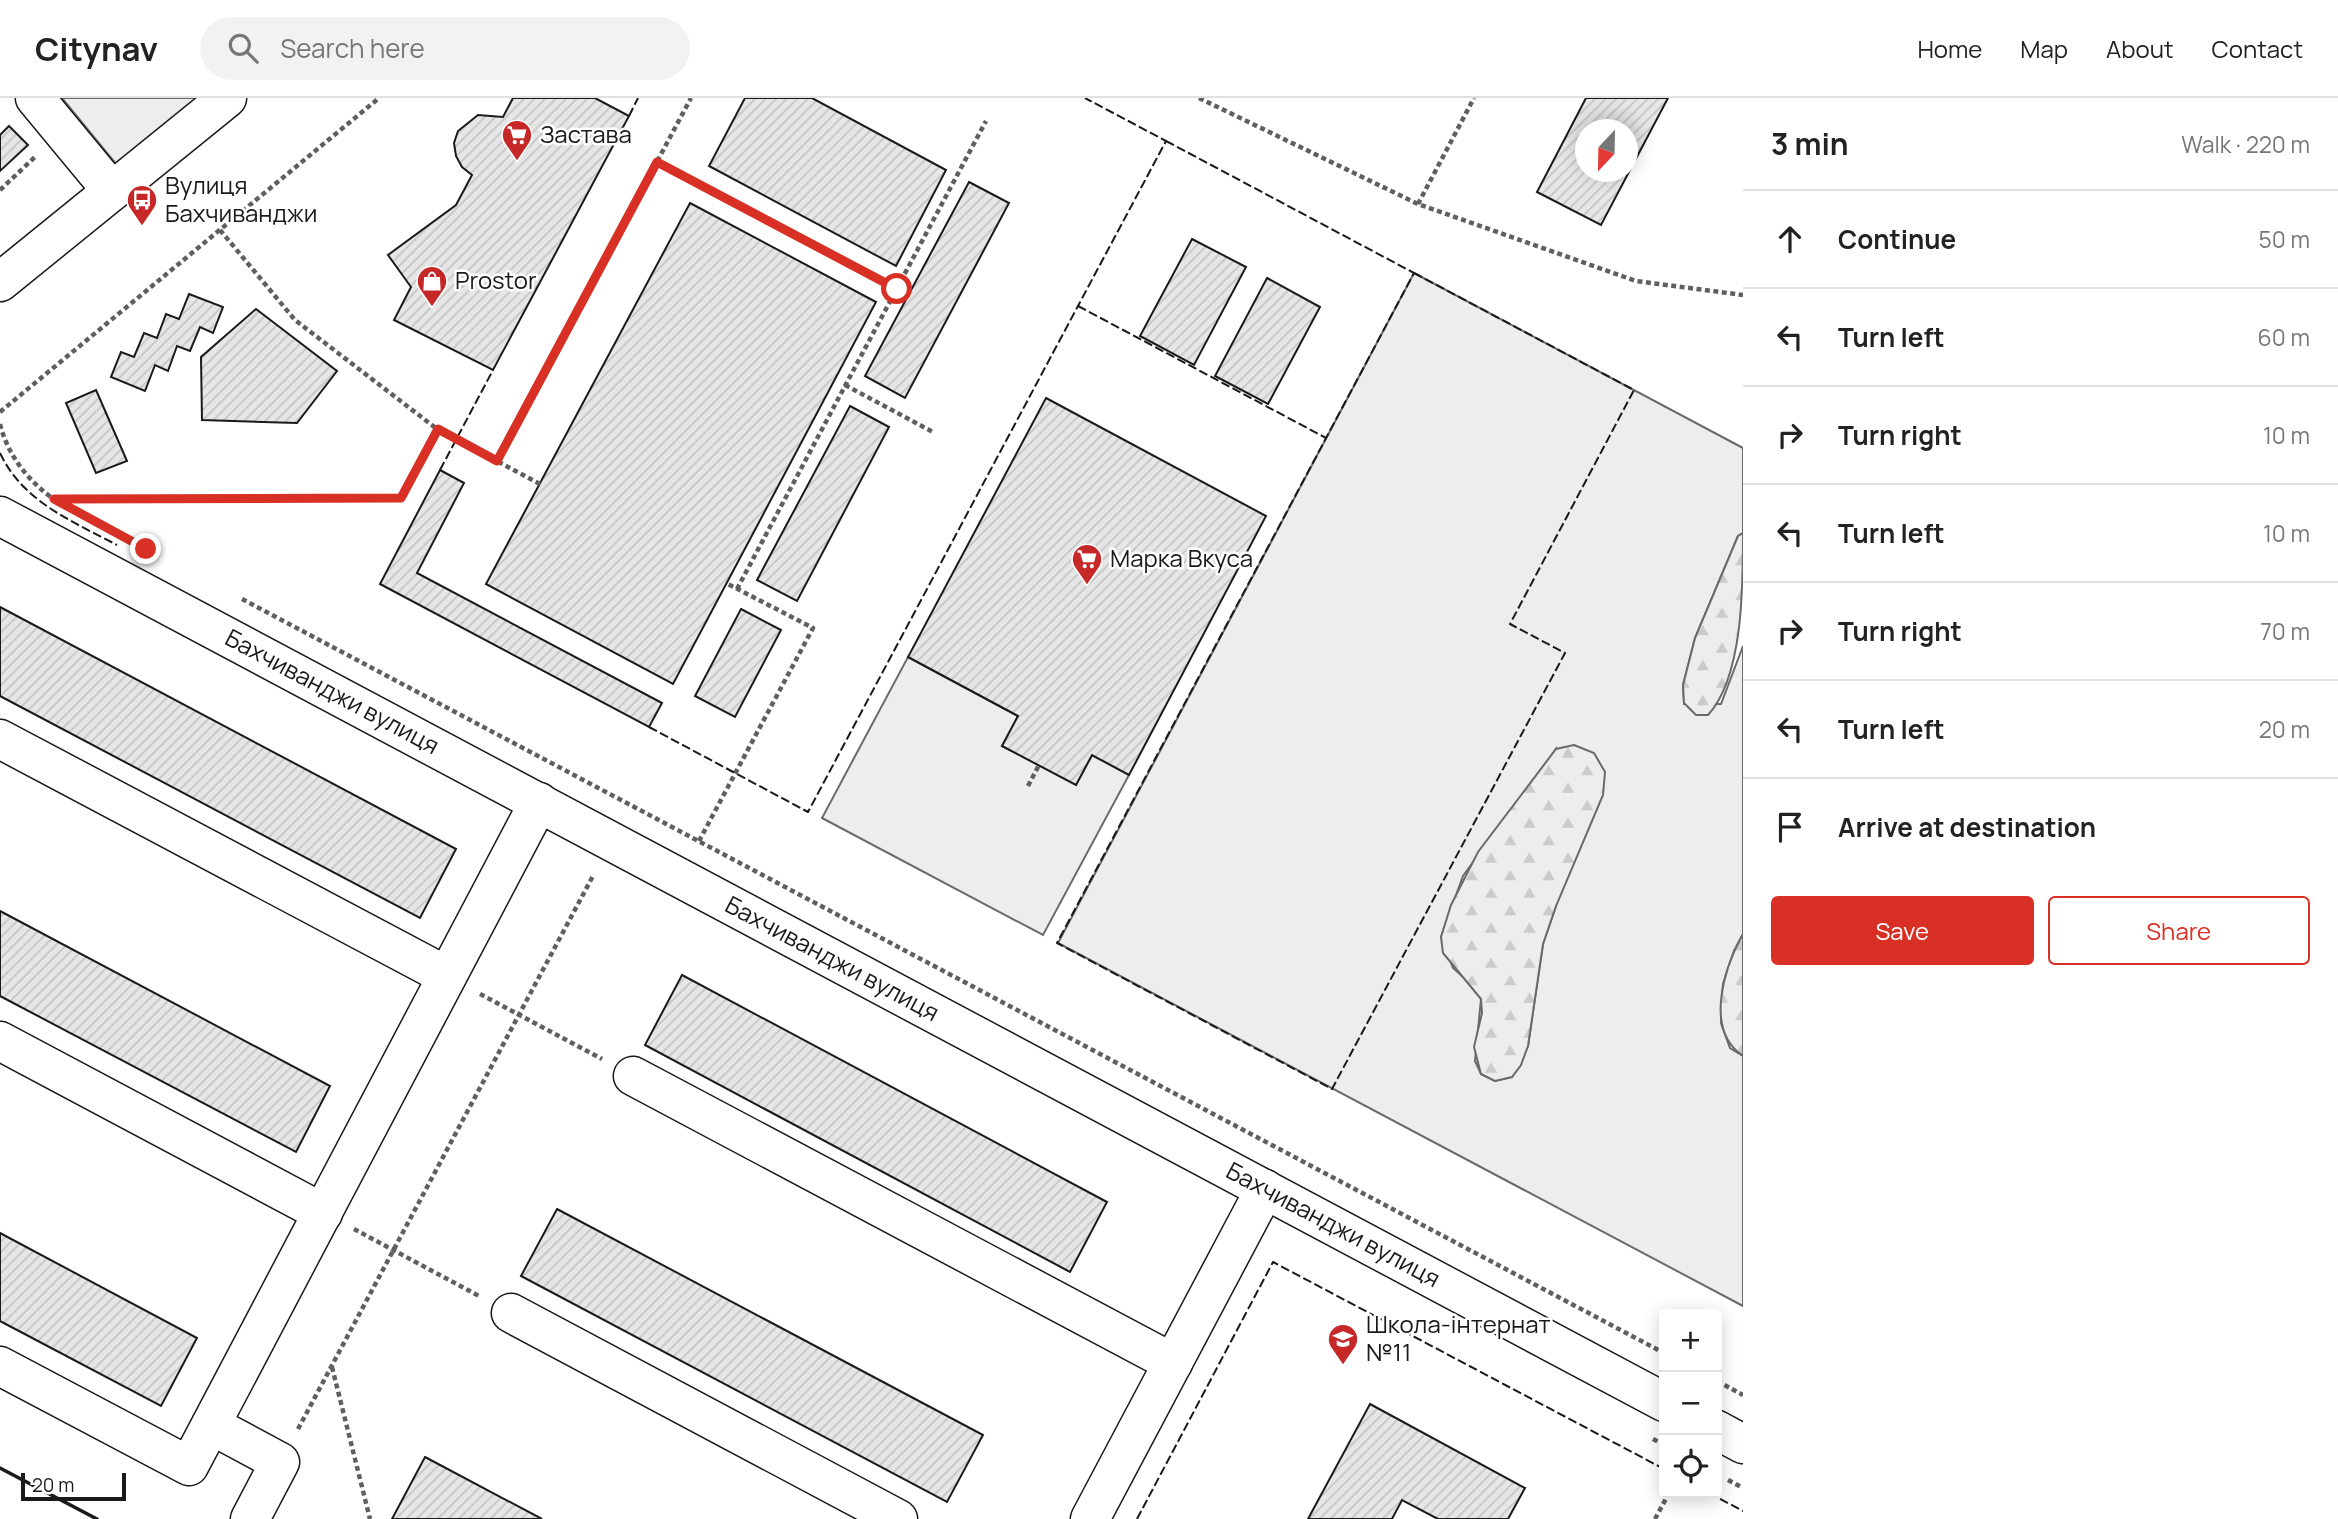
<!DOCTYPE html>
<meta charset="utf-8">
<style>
:root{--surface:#fff;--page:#f2f2f2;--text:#222;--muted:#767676;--line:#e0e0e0;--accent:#d93025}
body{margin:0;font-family:Manrope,sans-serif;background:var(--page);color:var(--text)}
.controls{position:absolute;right:21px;bottom:21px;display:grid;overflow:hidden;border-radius:7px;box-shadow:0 4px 18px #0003}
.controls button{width:63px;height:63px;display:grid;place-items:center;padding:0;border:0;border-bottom:2px solid var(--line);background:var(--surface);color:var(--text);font:35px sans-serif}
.compass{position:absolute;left:1575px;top:21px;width:63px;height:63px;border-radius:50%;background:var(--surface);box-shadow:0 4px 18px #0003;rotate:202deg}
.scale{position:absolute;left:21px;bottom:18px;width:105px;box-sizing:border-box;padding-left:7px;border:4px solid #1a1a1a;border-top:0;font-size:19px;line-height:24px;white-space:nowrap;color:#1a1a1a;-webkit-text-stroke:5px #fff;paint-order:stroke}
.stop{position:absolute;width:21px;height:21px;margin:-16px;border:5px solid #d93025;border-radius:50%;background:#fff}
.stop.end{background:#d93025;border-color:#fff;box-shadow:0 2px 7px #0008}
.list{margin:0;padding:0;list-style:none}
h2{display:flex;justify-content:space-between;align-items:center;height:91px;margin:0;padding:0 28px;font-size:30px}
h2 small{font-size:23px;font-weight:400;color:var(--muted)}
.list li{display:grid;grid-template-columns:46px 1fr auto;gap:21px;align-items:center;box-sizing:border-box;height:98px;padding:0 28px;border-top:2px solid var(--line)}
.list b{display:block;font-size:26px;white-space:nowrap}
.list em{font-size:23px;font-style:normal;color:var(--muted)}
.actions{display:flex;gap:14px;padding:21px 28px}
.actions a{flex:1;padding:16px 0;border:2px solid var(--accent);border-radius:7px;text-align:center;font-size:24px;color:var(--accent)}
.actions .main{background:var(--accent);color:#fff}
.icon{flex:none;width:38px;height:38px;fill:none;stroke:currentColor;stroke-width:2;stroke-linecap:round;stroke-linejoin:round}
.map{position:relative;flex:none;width:1743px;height:1421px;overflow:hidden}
header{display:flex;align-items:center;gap:42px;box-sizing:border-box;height:98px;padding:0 35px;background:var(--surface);border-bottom:2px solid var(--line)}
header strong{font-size:33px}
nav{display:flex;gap:38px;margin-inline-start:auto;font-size:24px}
.search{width:490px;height:63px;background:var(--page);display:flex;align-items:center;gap:18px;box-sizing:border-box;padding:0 24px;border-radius:38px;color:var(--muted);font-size:26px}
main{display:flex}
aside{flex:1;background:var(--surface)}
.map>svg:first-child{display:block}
</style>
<header>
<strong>Citynav</strong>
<div class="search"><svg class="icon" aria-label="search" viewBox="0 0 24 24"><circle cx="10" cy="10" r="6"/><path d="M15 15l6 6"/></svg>Search here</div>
<nav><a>Home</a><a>Map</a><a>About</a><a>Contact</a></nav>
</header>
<main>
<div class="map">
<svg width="1743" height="1421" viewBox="0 0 1743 1421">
<defs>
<pattern id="forest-firs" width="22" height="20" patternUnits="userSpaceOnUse" patternTransform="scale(1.75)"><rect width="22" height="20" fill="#ededed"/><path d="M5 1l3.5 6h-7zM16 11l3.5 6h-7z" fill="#cbcbcb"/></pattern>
<pattern id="building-hatch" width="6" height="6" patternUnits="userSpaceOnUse" patternTransform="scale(1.75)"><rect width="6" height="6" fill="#e6e6e6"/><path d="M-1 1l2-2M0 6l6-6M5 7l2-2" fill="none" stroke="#c5c5c5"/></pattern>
</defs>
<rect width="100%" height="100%" fill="#fff"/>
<g fill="#ededed" stroke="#6a6a6a" stroke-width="2" fill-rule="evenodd">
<polygon points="62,0 198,0 116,66"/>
<path d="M 1414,175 L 1743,350 L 1743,435 L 1738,438 L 1695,540 L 1683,587 L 1684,606 L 1721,606 L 1743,548 L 1743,836 L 1734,853 L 1723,886 L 1721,925 L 1730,950 L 1743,958 L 1743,1208 L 1058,845 ZM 1556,651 L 1556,808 L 1543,846 L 1528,948 L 1512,979 L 1495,983 L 1481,976 L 1475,963 L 1481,901 L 1474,889 L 1453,870 L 1441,839 L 1463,778 Z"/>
<polygon points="908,559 1018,618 1002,648 1039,667 1076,687 1092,657 1129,677 1043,837 822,720"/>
</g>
<g fill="url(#forest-firs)" stroke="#6a6a6a" stroke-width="2">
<path d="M 1743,435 C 1743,490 1743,579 1708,617 L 1696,617 L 1684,605 L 1683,587 L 1695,540 L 1738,438 Z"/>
<polygon points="1574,647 1594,655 1605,674 1603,697 1556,808 1543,846 1528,948 1521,967 1512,979 1495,983 1481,976 1474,949 1482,915 1481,901 1443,855 1441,839 1451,807 1478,754 1556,651"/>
<path d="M 1743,836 L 1743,958 C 1704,932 1724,870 1743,836 Z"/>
</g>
<g fill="url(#building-hatch)" stroke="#1a1a1a" stroke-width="2" fill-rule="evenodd">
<polygon points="513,0 595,0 629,18 493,272 394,222 411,189 388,157 456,107 472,77 462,69 456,58 454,45 458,33 478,17 503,19"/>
<polygon points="745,0 812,0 946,72 896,168 709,68"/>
<path d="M 1586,0 L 1668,0 L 1601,127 L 1537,94 ZM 1586,32 L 1628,32 L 1628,74 L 1586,74 Z"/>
<polygon points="9,28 28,47 0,73 0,37"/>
<polygon points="969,84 1009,105 905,300 865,278"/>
<polygon points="690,105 876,204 673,586 486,486"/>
<polygon points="1192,141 1246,169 1194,267 1140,238"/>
<polygon points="1267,180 1320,209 1268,306 1215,278"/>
<polygon points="189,196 223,209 213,235 200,229 190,253 177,248 168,273 155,267 145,293 111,279 121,254 134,259 144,235 157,240 166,216 179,221"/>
<polygon points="256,211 337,273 297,325 202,322 201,259"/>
<polygon points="96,292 127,363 96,375 66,305"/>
<polygon points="1046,300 1266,418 1129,677 1092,657 1076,687 1002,648 1018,618 908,559"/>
<polygon points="850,308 889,329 797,503 757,482"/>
<polygon points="440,372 464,385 417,475 662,605 649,629 380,486"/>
<polygon points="0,509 456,751 420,820 0,598"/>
<polygon points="741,511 781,532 735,619 695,598"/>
<polygon points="0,813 330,988 296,1054 0,898"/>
<polygon points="682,877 1107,1104 1070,1174 645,947"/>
<polygon points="557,1111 983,1337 947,1404 521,1178"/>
<polygon points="0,1135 197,1240 161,1308 0,1223"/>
<polygon points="1370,1306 1525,1390 1508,1421 1438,1421 1402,1402 1392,1421 1308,1421"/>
<polygon points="425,1359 542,1421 392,1421"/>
</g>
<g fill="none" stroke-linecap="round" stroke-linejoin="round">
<g stroke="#1a1a1a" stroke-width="41">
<g id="minor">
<polyline points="35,0 112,93"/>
<polyline points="0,418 1664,1304"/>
<polyline points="0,641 447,878"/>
<polyline points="0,943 323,1115"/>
<polyline points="633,978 1173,1265"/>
<polyline points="511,1215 898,1421"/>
<polyline points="0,1268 189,1368 539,704"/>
<polyline points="211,1327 280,1364 250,1421"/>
<polyline points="1717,1332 1743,1346"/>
<polyline points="1090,1421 1265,1091"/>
</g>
</g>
<g stroke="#1a1a1a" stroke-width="41">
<polyline id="major" points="0,184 227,0"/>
</g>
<g stroke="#5f5f5f" stroke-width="4.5" stroke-dasharray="5 3.5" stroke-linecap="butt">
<polyline points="1199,0 1418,106 1636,183 1743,197"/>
<polyline points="657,64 897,191"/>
<polyline points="0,92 36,58"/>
<polyline points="1418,106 1474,0"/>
<polyline points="220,132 295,222 437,331 540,386"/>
<polyline points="845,287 933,334"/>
<polyline points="0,314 379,0"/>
<path d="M 0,326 C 8,358 29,384 55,402"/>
<polyline points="497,363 691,0"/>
<polyline points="54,401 401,400 437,331"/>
<polyline points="737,491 986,23"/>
<polyline points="242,501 1664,1255"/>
<polyline points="1028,688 1039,667"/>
<polyline points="699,743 813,530 726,485"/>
<polyline points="480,896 602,961"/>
<polyline points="354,1131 479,1198"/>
<polyline points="332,1269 370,1421"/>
<polyline points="1717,1283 1743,1297"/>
<polyline points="298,1331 594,776"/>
<polyline points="1653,1341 1664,1347"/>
<polyline points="1728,1382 1743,1390"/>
<polyline points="1655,1421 1669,1395"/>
</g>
<use href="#minor" stroke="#fff" stroke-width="38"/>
<use href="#major" stroke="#fff" stroke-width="38"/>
<g stroke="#1a1a1a" stroke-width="2" stroke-dasharray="9 3.5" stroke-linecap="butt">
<polyline points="629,18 638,0"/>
<polyline points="1166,43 1414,175"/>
<polygon points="1414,175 1634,292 1510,526 1565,555 1332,991 1057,845"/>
<polyline points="1078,208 1326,340"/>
<path d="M 0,355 C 23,404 72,423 117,447"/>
<polyline points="440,372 493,272"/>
<polyline points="649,629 808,714 1166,43 1085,0"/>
<polyline points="1709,1395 1743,1413"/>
<polyline points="1137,1421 1273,1164 1664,1371"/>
</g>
<polyline stroke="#1a1a1a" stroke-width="3.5" points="0,1370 97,1421"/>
</g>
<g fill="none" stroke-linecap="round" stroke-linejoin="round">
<polyline stroke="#d93025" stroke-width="9" points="146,451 54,401 401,400 438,331 497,363 657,64 897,191"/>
</g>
<defs>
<g id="supermarket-pin" transform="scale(1.575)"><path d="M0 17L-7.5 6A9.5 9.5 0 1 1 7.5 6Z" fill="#c62828" stroke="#fff"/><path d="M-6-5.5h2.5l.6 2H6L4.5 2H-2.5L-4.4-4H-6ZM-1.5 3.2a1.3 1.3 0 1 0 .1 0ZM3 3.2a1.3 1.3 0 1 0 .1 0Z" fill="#fff"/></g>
<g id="bus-pin" transform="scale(1.575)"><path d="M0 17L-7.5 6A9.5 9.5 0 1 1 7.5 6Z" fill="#c62828" stroke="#fff"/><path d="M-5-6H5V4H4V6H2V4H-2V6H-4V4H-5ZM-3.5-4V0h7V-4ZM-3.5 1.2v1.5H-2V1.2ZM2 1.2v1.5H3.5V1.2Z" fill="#fff"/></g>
<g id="shop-pin" transform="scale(1.575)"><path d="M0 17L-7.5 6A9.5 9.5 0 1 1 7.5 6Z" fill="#c62828" stroke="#fff"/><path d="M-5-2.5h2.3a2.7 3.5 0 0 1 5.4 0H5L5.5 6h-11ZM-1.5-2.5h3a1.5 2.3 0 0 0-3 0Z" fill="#fff"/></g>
<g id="school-pin" transform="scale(1.575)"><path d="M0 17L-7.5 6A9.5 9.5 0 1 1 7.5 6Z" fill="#c62828" stroke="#fff"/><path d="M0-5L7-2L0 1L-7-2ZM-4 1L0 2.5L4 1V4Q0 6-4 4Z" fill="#fff"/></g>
</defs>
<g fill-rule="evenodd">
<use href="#supermarket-pin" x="517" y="37"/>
<use href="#bus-pin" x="142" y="102"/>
<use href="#shop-pin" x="432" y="183"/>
<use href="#supermarket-pin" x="1087" y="461"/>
<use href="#school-pin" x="1343" y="1241"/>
</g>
<g text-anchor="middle" stroke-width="5" stroke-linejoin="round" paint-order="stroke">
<g font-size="24" fill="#1a1a1a" stroke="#fff" text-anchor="start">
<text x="540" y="45">Застава</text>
<text x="165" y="96">Вулиця<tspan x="165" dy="28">Бахчиванджи</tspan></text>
<text x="455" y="191">Prostor</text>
<text x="1110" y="469">Марка Вкуса</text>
<text x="1366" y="1235">Школа-інтернат<tspan x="1366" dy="28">№11</tspan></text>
</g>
<g font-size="24" fill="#1a1a1a" stroke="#fff">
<text transform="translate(332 594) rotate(28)" y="8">Бахчиванджи вулиця</text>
<text transform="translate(832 861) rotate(28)" y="8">Бахчиванджи вулиця</text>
<text transform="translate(1333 1127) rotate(28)" y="8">Бахчиванджи вулиця</text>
</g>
</g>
</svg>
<div class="controls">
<button>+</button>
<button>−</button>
<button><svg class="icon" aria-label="locate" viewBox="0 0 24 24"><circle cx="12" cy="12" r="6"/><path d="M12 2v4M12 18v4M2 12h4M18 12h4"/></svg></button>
</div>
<svg class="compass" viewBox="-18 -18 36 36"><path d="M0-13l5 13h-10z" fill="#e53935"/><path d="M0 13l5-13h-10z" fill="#767676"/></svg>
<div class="scale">20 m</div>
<div class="stop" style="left:897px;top:191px"></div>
<div class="stop end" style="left:146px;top:451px"></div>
</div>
<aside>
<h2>3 min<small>Walk · 220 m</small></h2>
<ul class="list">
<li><svg class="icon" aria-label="ahead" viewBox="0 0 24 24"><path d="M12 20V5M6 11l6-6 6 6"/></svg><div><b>Continue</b></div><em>50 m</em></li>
<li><svg class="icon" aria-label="left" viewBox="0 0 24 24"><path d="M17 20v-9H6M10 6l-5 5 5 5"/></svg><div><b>Turn left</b></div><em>60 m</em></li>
<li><svg class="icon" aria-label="right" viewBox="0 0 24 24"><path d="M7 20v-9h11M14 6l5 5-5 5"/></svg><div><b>Turn right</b></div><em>10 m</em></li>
<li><svg class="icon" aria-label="left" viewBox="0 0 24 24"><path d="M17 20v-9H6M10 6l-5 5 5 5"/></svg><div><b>Turn left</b></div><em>10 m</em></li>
<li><svg class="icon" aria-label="right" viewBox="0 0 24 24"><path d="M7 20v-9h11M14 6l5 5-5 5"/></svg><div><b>Turn right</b></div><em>70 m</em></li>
<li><svg class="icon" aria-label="left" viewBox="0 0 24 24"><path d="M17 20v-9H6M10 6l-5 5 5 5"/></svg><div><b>Turn left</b></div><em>20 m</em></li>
<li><svg class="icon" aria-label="arrive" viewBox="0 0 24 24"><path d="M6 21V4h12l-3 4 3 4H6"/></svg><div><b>Arrive at destination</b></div></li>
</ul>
<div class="actions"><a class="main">Save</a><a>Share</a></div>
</aside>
</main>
